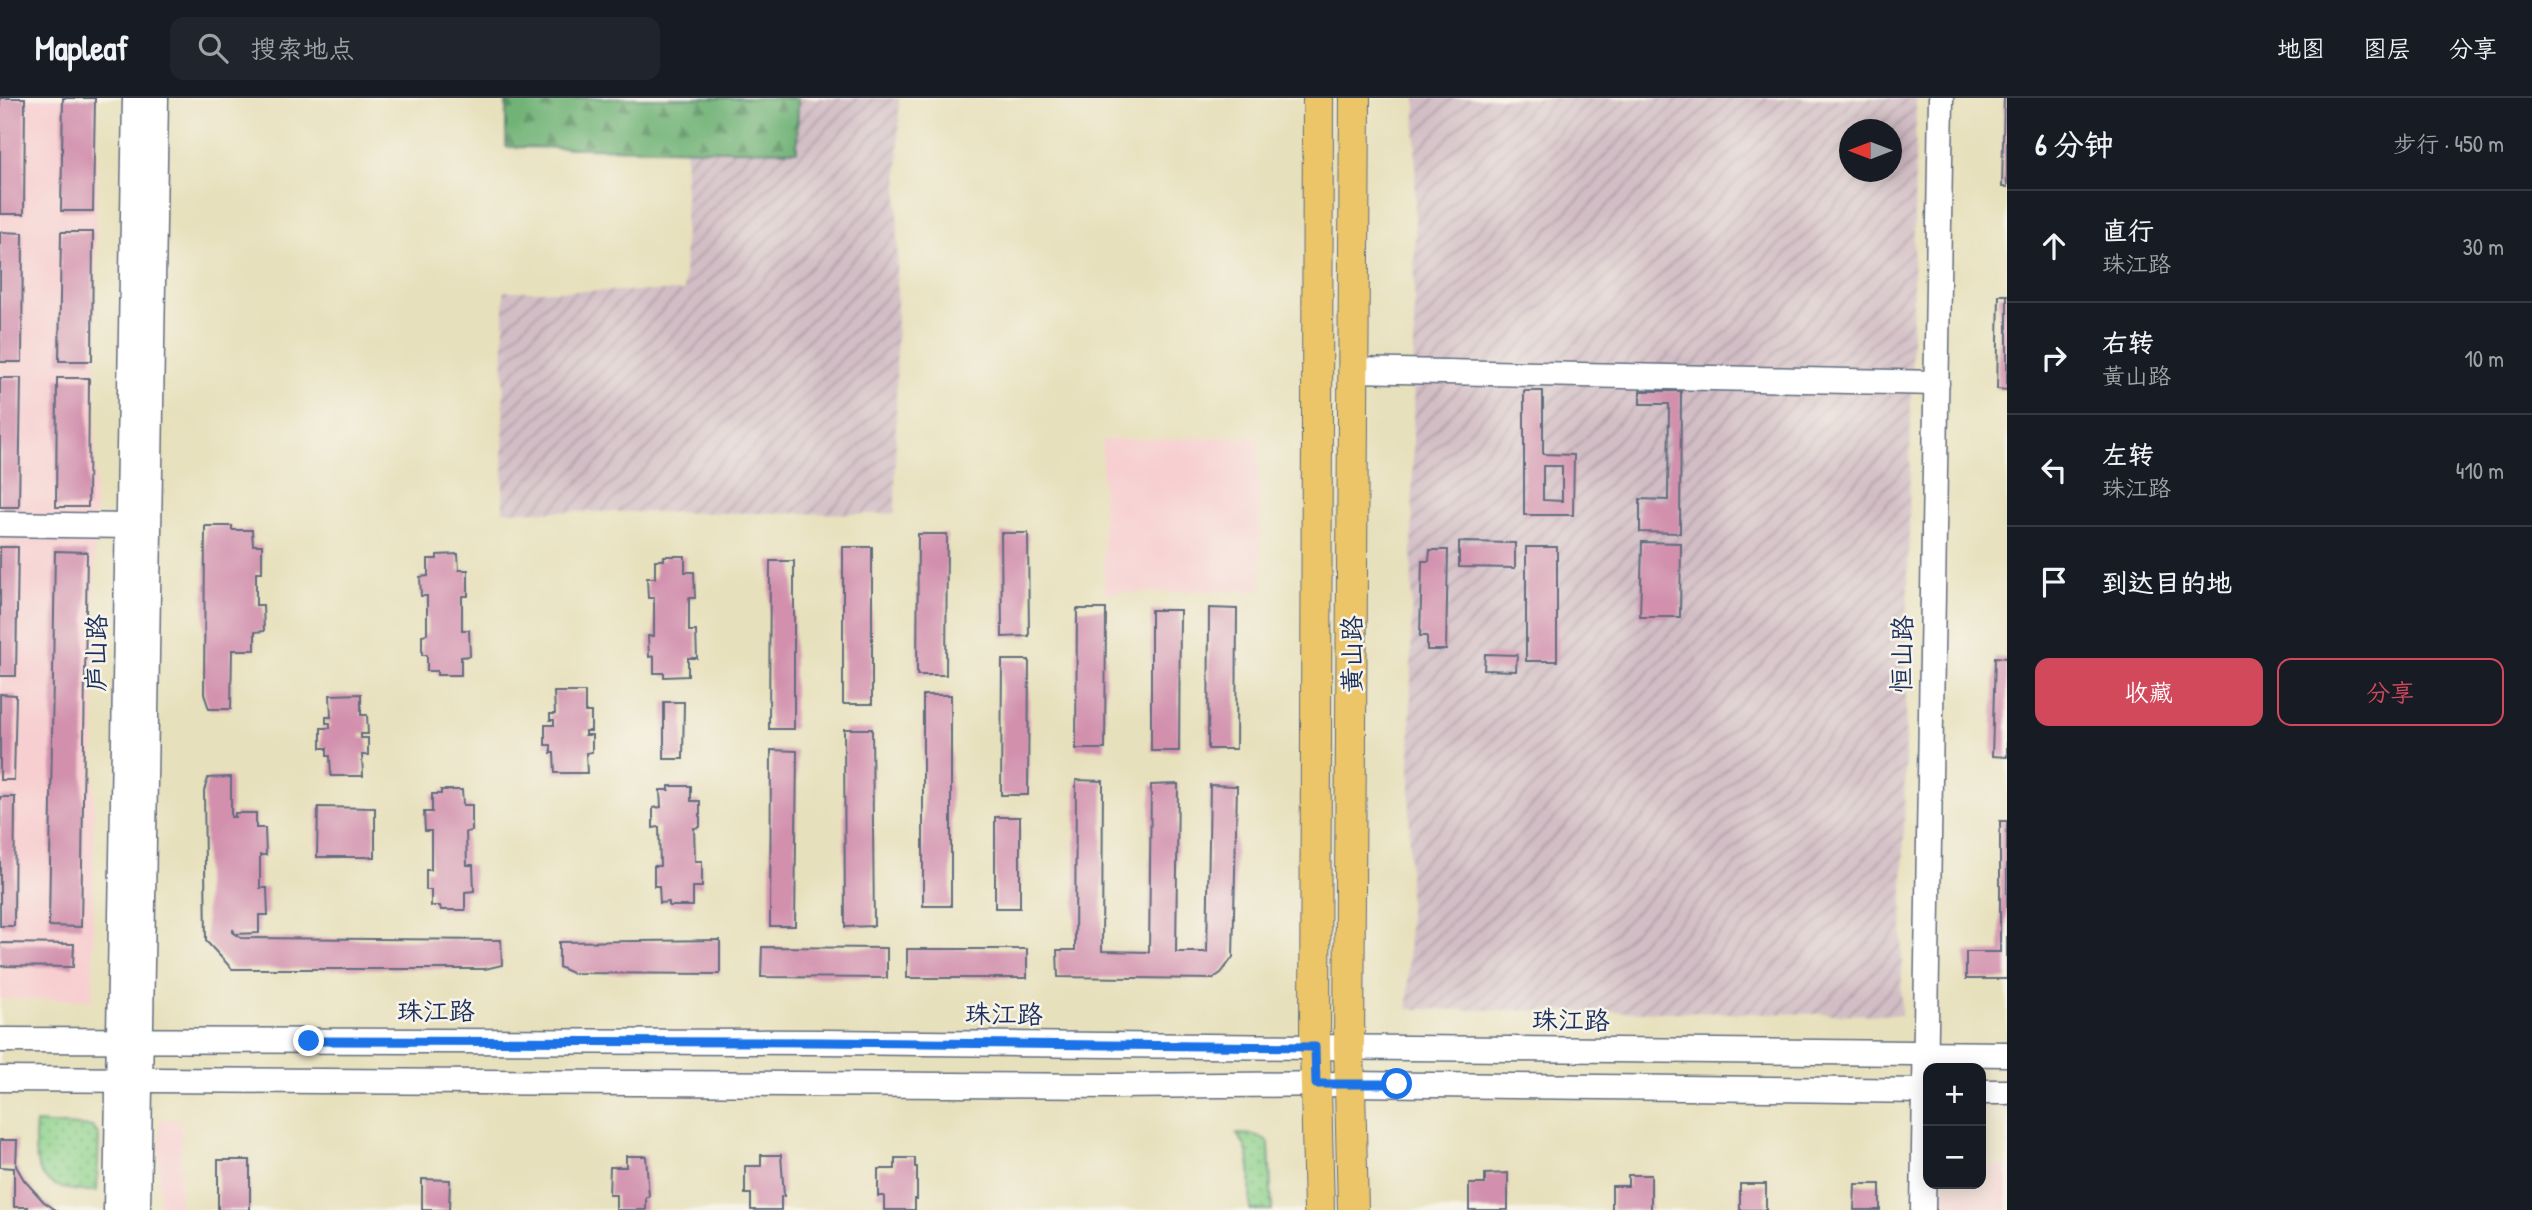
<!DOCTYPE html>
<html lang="zh">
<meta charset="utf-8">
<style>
:root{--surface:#171b24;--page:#20242c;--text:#f1f3f6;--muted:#9ea1a6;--line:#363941;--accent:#d1495b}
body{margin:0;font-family:"Patrick Hand","LXGW WenKai TC",sans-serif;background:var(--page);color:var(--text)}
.controls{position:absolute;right:21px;bottom:21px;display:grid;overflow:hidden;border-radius:14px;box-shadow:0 4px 18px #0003}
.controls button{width:63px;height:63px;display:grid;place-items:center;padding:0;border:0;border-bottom:2px solid var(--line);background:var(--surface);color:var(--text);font:35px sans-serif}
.compass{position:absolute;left:1839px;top:21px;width:63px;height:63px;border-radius:50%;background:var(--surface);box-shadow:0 4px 18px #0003;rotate:270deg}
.stop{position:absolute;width:21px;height:21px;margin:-16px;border:5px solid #1a73e8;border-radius:50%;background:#fff}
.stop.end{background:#1a73e8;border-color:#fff;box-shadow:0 2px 7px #0008}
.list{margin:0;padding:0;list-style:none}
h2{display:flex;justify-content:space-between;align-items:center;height:91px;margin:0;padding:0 28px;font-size:30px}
h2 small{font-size:23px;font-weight:400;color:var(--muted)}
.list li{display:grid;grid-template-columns:46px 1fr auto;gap:21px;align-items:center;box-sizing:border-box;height:112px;padding:0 28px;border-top:2px solid var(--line)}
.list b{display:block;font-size:26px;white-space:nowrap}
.list p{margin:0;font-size:23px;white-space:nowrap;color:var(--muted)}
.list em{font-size:23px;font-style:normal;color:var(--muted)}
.actions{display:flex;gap:14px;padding:21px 28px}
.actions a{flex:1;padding:16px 0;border:2px solid var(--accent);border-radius:14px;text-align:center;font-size:24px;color:var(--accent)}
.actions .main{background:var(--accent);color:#fff}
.icon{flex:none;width:38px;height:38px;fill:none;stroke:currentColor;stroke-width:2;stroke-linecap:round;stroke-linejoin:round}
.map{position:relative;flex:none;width:2007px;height:1112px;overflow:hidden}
header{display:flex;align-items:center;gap:42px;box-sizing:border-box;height:98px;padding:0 35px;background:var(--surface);border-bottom:2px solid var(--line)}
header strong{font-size:33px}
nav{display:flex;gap:38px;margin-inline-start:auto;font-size:24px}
.search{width:490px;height:63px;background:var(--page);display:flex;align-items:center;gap:18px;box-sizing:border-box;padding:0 24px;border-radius:14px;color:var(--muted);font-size:26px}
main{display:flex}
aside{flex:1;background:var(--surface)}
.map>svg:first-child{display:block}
</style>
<header>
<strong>Mapleaf</strong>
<div class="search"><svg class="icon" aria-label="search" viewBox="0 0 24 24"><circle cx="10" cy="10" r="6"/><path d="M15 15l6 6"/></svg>搜索地点</div>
<nav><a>地图</a><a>图层</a><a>分享</a></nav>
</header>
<main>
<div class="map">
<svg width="2007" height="1112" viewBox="0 0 2007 1112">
<defs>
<pattern id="industrial-furrows" width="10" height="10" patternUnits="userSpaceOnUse" patternTransform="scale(1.75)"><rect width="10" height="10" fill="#d2bdc5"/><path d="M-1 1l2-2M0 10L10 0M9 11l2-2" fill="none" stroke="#aa9aa3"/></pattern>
<pattern id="green-dots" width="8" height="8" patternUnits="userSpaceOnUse" patternTransform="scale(1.75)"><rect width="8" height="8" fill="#8cd18b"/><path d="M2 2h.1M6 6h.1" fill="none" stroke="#72aa75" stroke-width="1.8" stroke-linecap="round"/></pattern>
<pattern id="forest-firs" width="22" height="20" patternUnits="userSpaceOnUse" patternTransform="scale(1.75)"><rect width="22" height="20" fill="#71b377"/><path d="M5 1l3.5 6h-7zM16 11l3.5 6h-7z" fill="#5c9265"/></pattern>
</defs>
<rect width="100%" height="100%" fill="#f7f3e8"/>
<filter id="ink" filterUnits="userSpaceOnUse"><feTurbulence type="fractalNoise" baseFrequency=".0143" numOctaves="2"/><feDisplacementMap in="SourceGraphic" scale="14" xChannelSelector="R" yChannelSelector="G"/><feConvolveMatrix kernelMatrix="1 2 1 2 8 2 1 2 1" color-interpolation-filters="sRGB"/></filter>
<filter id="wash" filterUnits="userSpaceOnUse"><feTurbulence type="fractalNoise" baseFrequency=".00686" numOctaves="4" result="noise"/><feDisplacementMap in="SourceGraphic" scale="28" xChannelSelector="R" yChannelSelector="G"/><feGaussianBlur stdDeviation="1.57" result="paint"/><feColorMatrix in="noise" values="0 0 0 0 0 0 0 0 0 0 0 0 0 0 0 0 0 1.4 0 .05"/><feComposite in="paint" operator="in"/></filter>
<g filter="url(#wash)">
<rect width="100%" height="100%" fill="#e7e0bc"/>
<g fill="#f7cfd0">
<polygon points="0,0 97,0 93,902 0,901"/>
<polygon points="1258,339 1261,492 1104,495 1102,342"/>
<polygon points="160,1021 181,1022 180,1112 159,1112"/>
<polygon points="1981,1068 2007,1068 2007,1112 1935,1112 1935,1086 1981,1086"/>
</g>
<g fill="url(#industrial-furrows)" fill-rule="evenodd">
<polygon points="798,0 899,0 895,416 503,413 504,193 684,193 686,50 797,53"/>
<path d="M 1416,0 L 1916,0 L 1901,917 L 1408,911 ZM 1850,32 L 1892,32 L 1892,74 L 1850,74 Z"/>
</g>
<g fill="url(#green-dots)" stroke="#548074" stroke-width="2">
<path d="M 36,1025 L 93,1029 L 99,1038 L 97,1093 C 42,1095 31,1076 36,1025 Z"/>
<path d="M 1237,1036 C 1250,1037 1262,1035 1269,1047 L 1272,1112 L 1250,1112 C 1250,1087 1255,1056 1237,1036 Z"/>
</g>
<polygon fill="url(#forest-firs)" stroke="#46716a" stroke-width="2" points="506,0 798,0 797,53 506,49"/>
<g id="blocks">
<g fill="#d290ad" fill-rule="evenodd">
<polygon points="0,0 25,0 24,116 0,116"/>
<polygon points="63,0 95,0 93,113 61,113"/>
<polygon points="2004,0 2007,0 2007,89 2002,89"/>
<polygon points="0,134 23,135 22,264 0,264"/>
<polygon points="61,134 93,134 92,263 59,263"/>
<polygon points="1999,197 2007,197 2007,292 1997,291"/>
<polygon points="0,280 21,280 19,409 0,409"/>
<polygon points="57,280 89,280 88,409 56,409"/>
<path d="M 1524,293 L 1543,293 L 1543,356 L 1574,357 L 1573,417 L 1524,417 ZM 1543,368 L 1562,368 L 1562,403 L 1543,402 Z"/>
<polygon points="1640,293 1681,293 1680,435 1640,434 1640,401 1668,402 1669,306 1640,306"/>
<polygon points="205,428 232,428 232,432 252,432 253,447 262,447 262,474 256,474 256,507 263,507 264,533 255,534 255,552 232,552 231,611 209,611 204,596"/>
<polygon points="1001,435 1028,435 1029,538 1002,539"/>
<polygon points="918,436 947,436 946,577 917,577"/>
<polygon points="1459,444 1515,445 1515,470 1459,469"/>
<polygon points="1642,444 1681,445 1680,519 1640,519"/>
<polygon points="0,449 18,449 16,578 0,578"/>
<rect x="843" y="449" width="29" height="157"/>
<rect x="1526" y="449" width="31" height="114"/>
<polygon points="1430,452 1448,452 1446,552 1427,552 1427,538 1420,538 1422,463 1429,463"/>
<polygon points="55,453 87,454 81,829 49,828"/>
<polygon points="458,456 459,472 468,472 468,498 462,498 462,532 469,532 470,558 461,559 461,577 437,577 437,573 427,573 427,557 422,557 422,537 427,536 427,498 421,498 420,479 428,478 428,461 437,461 437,457"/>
<polygon points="664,458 685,458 685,474 694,474 695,500 689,500 689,533 696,533 697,560 688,560 688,578 664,579 664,575 654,575 654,558 649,559 648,538 654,538 654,500 648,500 647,480 655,480 655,462 664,462"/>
<polygon points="770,463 794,463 794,631 769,631"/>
<polygon points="1209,510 1237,511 1236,651 1208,651"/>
<polygon points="1077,511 1106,511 1105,651 1076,651"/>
<polygon points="1151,512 1180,512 1179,653 1151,653"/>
<polygon points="1485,556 1517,557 1516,573 1484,572"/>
<polygon points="1995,559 2007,560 2007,659 1992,658"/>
<polygon points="1002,562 1029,562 1028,697 1001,697"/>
<polygon points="554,594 585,594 585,614 591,614 591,633 585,633 585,637 592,637 592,654 586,655 587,675 555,675 554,655 551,655 551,647 545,647 545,627 554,627 554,622 550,622 550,616 555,616"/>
<polygon points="0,596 16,597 14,682 0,682"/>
<polygon points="361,596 361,617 367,617 368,636 361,636 361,640 368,640 368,657 362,657 363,678 331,678 330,658 327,658 327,650 321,650 321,630 330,630 330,625 326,625 326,619 331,619 330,597"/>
<rect x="923" y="597" width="28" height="211"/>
<polygon points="664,604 684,604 683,661 664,661"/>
<polygon points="844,631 872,631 874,828 845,829"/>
<polygon points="771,652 797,653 795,828 770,828"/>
<polygon points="231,679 231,719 235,719 235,715 256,715 256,730 265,730 266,757 260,757 260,790 267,790 268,817 259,817 259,835 235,836 233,831 233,835 241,840 501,842 502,867 485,871 232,871 206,843 204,693 208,680"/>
<polygon points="1076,682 1103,683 1102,853 1149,854 1151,687 1178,686 1176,854 1207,854 1210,687 1237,688 1233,859 1221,875 1212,881 1058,879 1057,852 1075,852"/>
<polygon points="669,688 691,688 691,703 700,703 700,729 694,730 695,763 702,763 702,789 693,789 693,808 669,808 669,804 660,805 659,788 654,788 654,768 660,768 659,729 653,730 653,710 661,709 660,692 669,692"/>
<polygon points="441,692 462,692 463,707 472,707 472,733 466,734 467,767 473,767 474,793 465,794 465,812 441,812 440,808 431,808 431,792 426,792 426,772 431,772 431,733 425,733 424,714 432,714 432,696 441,696"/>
<polygon points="0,699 15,699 14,828 0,828"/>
<polygon points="318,709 375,710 375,759 317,759"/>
<rect x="995" y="719" width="25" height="91"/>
<polygon points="2000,723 2007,723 2007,881 1966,881 1966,854 2000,854"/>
<polygon points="720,842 720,876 572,875 559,869 559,844"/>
<polygon points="0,845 74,846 73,869 0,868"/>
<polygon points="762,849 887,850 887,880 761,879"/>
<rect x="907" y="851" width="120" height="29"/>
<polygon points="0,1042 17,1042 16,1068 24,1082 44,1104 56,1112 28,1112 28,1109 14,1109 14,1070 0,1069"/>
<polygon points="761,1057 781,1057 784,1098 781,1098 781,1112 751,1112 751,1096 745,1096 745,1068 761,1068"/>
<polygon points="626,1058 646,1058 649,1099 646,1099 646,1112 616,1112 616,1097 609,1097 610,1069 626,1069"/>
<polygon points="895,1060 915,1060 915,1069 917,1069 917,1101 915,1101 915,1112 884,1112 884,1098 878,1098 878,1071 895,1071"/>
<rect x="218" y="1062" width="32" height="50"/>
<polygon points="1508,1075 1508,1112 1469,1112 1469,1086 1485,1086 1485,1076"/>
<polygon points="1628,1077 1651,1077 1651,1112 1612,1112 1612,1088 1628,1088"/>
<polygon points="422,1081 450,1082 449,1112 422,1112"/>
<rect x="1740" y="1086" width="26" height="26"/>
<polygon points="1855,1086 1880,1086 1880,1112 1854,1112"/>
</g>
</g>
</g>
<g filter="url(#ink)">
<use href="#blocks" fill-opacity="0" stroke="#626d7f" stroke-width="2"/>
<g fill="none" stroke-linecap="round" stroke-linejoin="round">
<g stroke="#626d7f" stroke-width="27">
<g id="minor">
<polyline points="1354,272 1937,285"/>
<polyline points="0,426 128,428"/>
<polyline points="0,942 822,944 2007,956"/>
<polyline points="0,981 1114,988 1350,986 1928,993"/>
<polyline points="1981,994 2007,994"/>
<polyline points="116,1112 135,0"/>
<polyline points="138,1112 156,0"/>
<polyline points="1923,1112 1941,0"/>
</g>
</g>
<g stroke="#626d7f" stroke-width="32">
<g id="major">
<polyline points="1318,0 1315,949 1319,1112"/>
<polyline points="1353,1112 1349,949 1355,0"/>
</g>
</g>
<use href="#minor" stroke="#fff" stroke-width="24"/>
<use href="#major" stroke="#edc569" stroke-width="30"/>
</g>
</g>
<g fill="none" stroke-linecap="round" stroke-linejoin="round" filter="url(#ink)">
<polyline stroke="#1a73e8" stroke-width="9" points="309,943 822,944 1315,949 1316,986 1397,986"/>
</g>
<g text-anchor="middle" stroke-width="5" stroke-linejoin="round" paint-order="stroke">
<g font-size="26" fill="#1b2f5e" stroke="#f7f3e8">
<text transform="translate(96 555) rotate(-89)" y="9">庐山路</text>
<text transform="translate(1352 556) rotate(-90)" y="9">黄山路</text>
<text transform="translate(1902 556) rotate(-89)" y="9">恒山路</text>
<text x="436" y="922">珠江路</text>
<text transform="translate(1004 916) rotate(1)" y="9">珠江路</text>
<text transform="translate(1571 922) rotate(1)" y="9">珠江路</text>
</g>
</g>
</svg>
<div class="controls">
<button>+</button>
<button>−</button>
</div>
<svg class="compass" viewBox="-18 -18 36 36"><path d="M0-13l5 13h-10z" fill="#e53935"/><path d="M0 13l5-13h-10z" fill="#9ea1a6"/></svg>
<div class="stop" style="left:1397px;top:986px"></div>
<div class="stop end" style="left:309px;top:943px"></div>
</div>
<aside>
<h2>6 分钟<small>步行 · 450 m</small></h2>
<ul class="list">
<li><svg class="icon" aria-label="ahead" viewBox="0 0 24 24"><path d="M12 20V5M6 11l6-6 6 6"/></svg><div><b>直行</b><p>珠江路</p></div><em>30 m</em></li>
<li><svg class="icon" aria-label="right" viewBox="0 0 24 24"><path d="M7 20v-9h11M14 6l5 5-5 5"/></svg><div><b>右转</b><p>黄山路</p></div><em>10 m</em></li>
<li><svg class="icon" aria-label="left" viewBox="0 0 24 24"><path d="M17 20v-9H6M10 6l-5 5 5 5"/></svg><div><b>左转</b><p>珠江路</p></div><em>410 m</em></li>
<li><svg class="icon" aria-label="arrive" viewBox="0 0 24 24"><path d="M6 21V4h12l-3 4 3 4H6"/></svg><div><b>到达目的地</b></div></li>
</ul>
<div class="actions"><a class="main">收藏</a><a>分享</a></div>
</aside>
</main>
